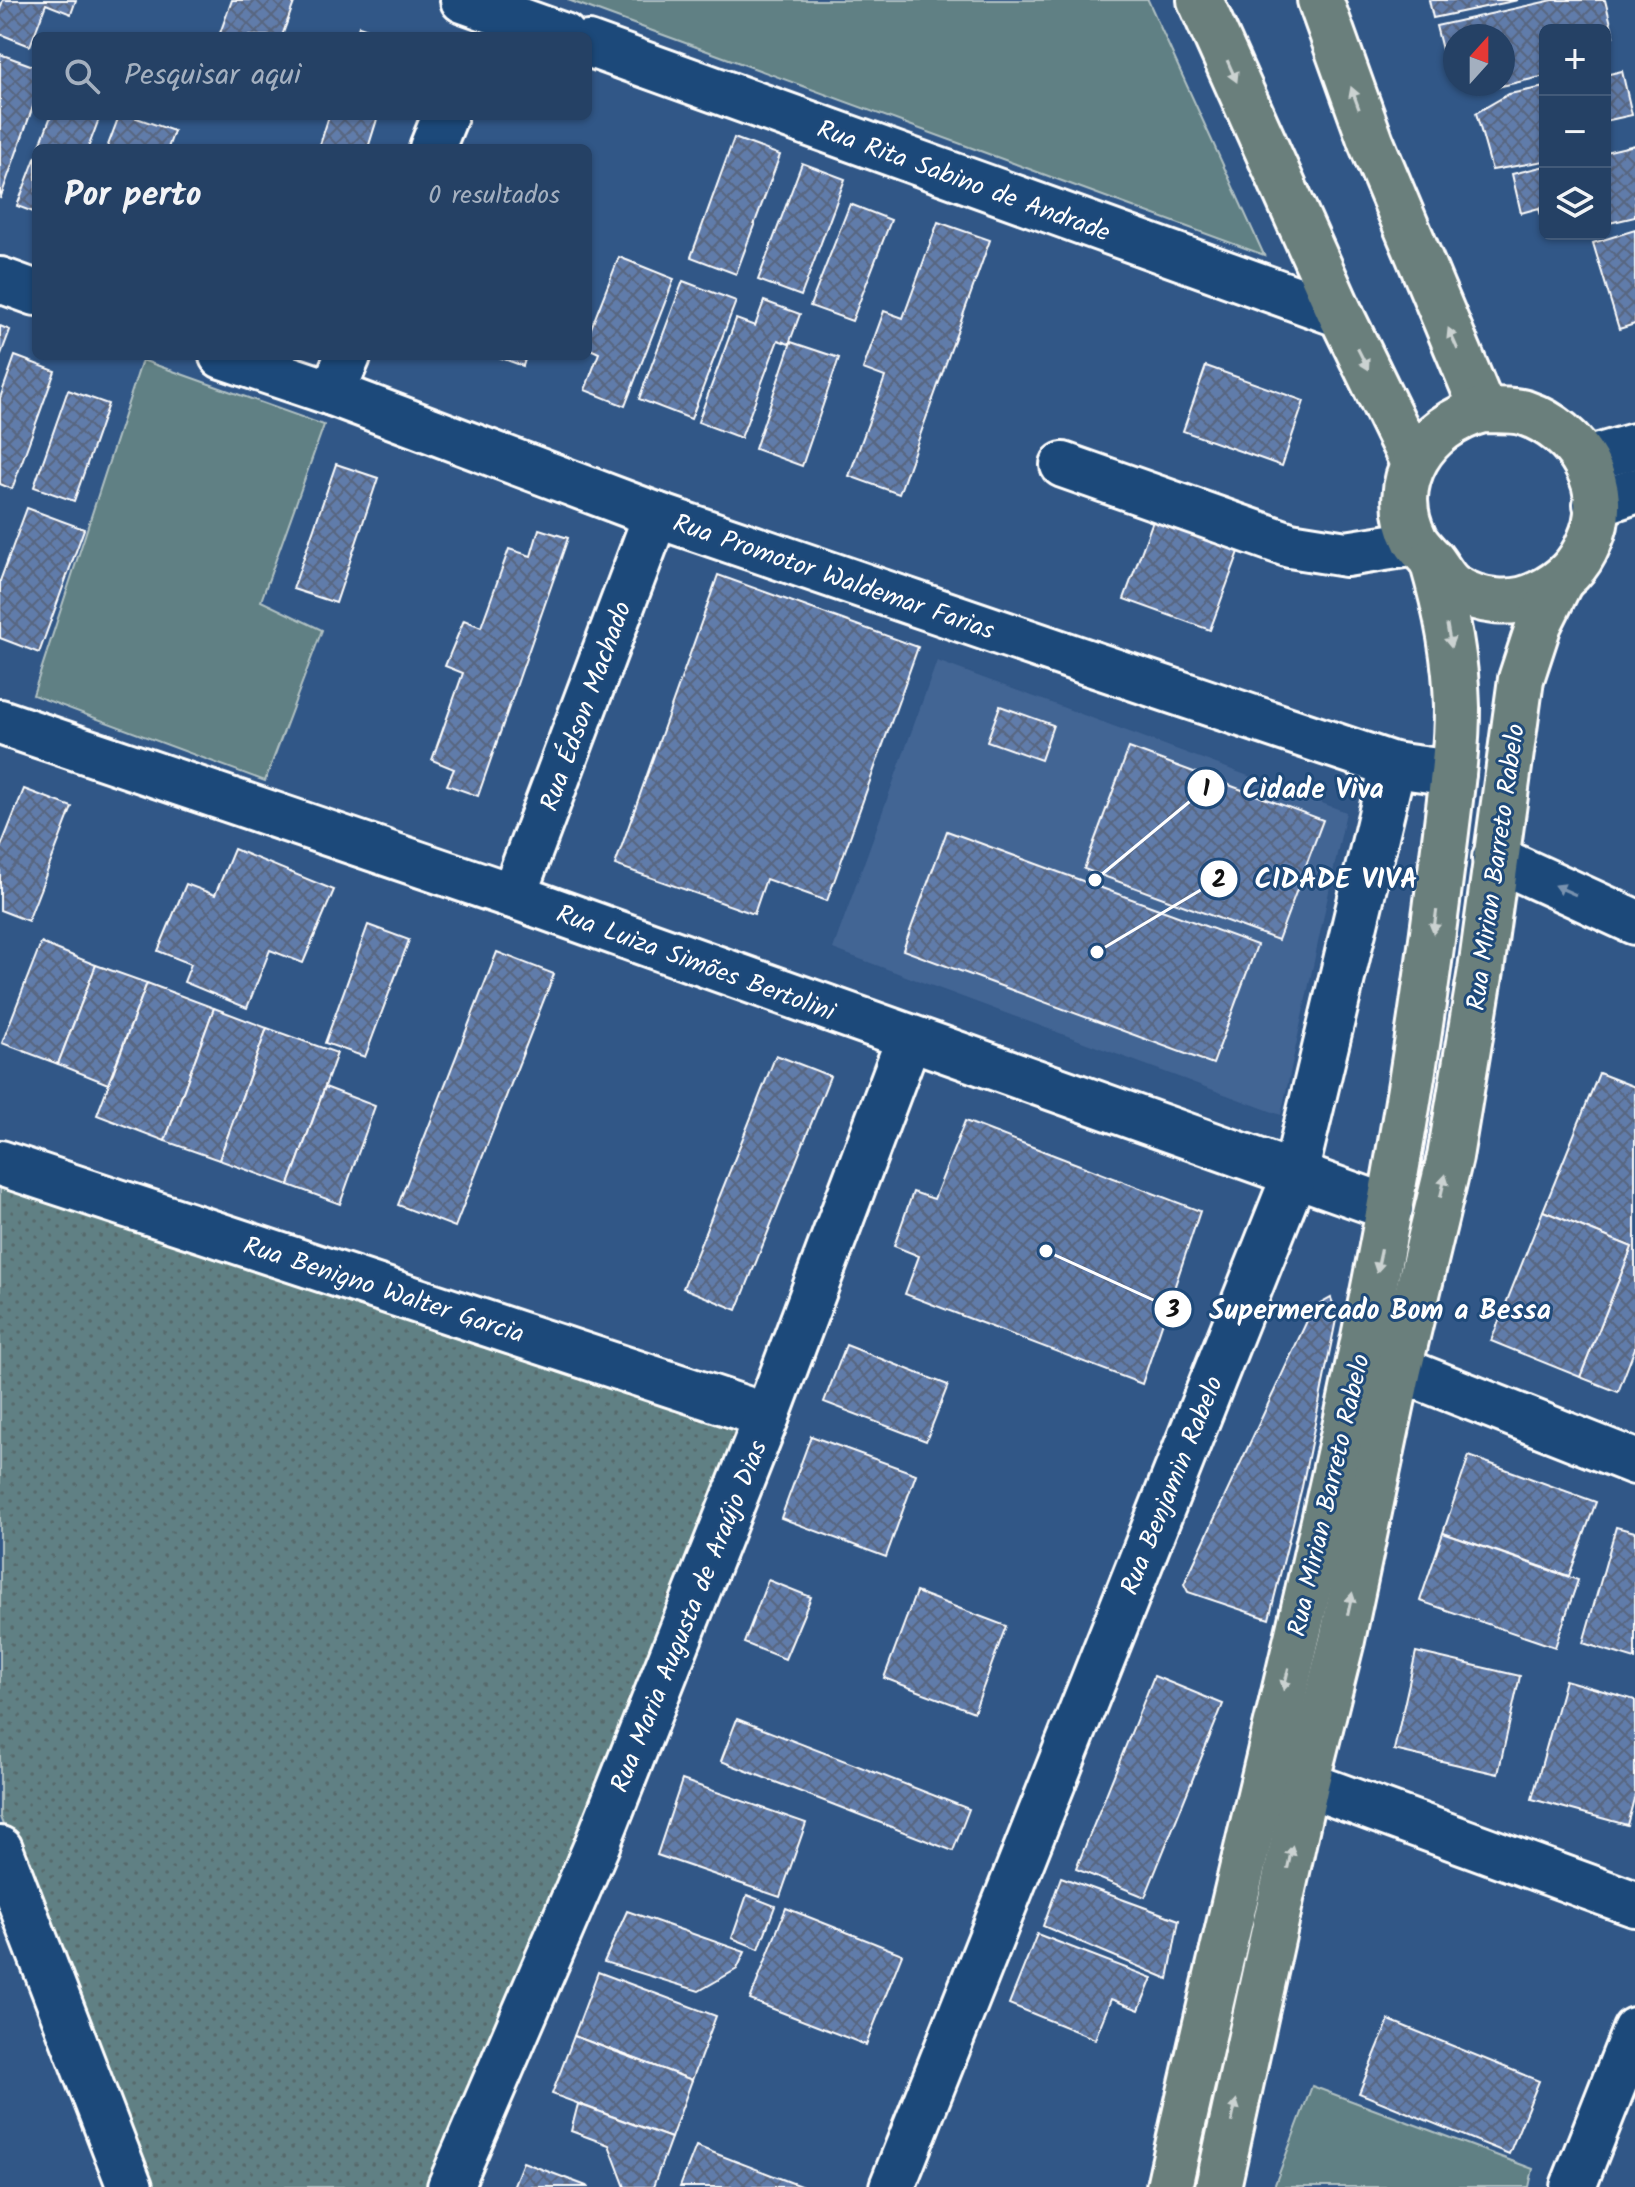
<!DOCTYPE html>
<html lang="pt">
<meta charset="utf-8">
<style>
:root{--surface:#254165;--page:#2d486b;--text:#f1f3f6;--muted:#a3afbf;--line:#425a79}
body{margin:0;font-family:Kalam,sans-serif;background:var(--page);color:var(--text)}
.controls{position:absolute;right:24px;top:24px;display:grid;overflow:hidden;border-radius:12px;box-shadow:0 2px 6px #0004}
.controls button{width:72px;height:72px;display:grid;place-items:center;padding:0;border:0;border-bottom:2px solid var(--line);background:var(--surface);color:var(--text);font:40px sans-serif}
.compass{position:absolute;left:1443px;top:24px;width:72px;height:72px;border-radius:50%;background:var(--surface);box-shadow:0 2px 6px #0004;rotate:21deg}
.list{margin:0;padding:0;list-style:none}
h2{display:flex;justify-content:space-between;align-items:center;height:104px;margin:0;padding:0 32px;font-size:34px}
h2 small{font-size:26px;font-weight:400;color:var(--muted)}
.icon{flex:none;width:44px;height:44px;fill:none;stroke:currentColor;stroke-width:2;stroke-linecap:round;stroke-linejoin:round}
.map{position:relative;flex:none;width:1635px;height:2187px;overflow:hidden}
.search{position:absolute;background:var(--surface);box-shadow:0 2px 6px #0004;left:32px;top:32px;width:560px;height:88px;display:flex;align-items:center;gap:20px;box-sizing:border-box;padding:0 28px;border-radius:12px;color:var(--muted);font-size:30px}
.panel{position:absolute;background:var(--surface);box-shadow:0 2px 6px #0004;left:32px;top:144px;width:560px;height:216px;border-radius:12px}
.map>svg:first-child{display:block}
</style>
<div class="map">
<svg width="1635" height="2187" viewBox="0 0 1635 2187">
<defs>
<pattern id="park-dots" width="8" height="8" patternUnits="userSpaceOnUse" patternTransform="scale(2)"><rect width="8" height="8" fill="#608084"/><path d="M2 2h.1M6 6h.1" fill="none" stroke="#57696b" stroke-width="1.8" stroke-linecap="round"/></pattern>
<pattern id="building-cross-hatch" width="8" height="8" patternUnits="userSpaceOnUse" patternTransform="scale(2)"><rect width="8" height="8" fill="#617baa"/><path d="M0 0l8 8M0 8l8-8" fill="none" stroke="#586680"/></pattern>
</defs>
<rect width="100%" height="100%" fill="#315787"/>
<filter id="ink" filterUnits="userSpaceOnUse"><feTurbulence type="fractalNoise" baseFrequency=".0125" numOctaves="2"/><feDisplacementMap in="SourceGraphic" scale="16" xChannelSelector="R" yChannelSelector="G"/><feConvolveMatrix kernelMatrix="1 2 1 2 8 2 1 2 1" color-interpolation-filters="sRGB"/></filter>
<g filter="url(#ink)">
<polygon fill="#436594" points="937,661 1346,812 1281,1115 833,949"/>
<g fill="#608084" stroke="#b0c0c2" stroke-width="2">
<polygon points="568,0 1148,0 1264,255"/>
<polygon points="142,360 324,425 261,601 322,630 265,781 33,695"/>
<polygon points="1312,2086 1533,2169 1529,2187 1274,2187"/>
</g>
<polygon fill="url(#park-dots)" stroke="#b0c0c2" stroke-width="2" points="0,1179 768,1441 433,2187 141,2187 0,1817"/>
<g fill="url(#building-cross-hatch)" stroke="#fff" stroke-width="2">
<polygon points="3,0 76,0 71,14 46,4 30,46 0,34 0,9"/>
<polygon points="232,0 295,0 282,36 219,36"/>
<polygon points="1429,0 1518,0 1433,18"/>
<polygon points="1553,0 1605,0 1614,36 1605,38 1605,30 1545,30 1545,76 1480,91 1478,84 1503,84 1503,36 1455,36 1455,63 1446,65 1436,26"/>
<polygon points="359,26 389,36 356,36"/>
<polygon points="0,54 36,67 36,98 0,199"/>
<polygon points="1622,71 1632,115 1605,121 1605,75"/>
<polygon points="1545,87 1545,161 1492,170 1476,113 1509,94"/>
<polygon points="51,116 100,116 88,148 39,148"/>
<polygon points="119,116 131,116 174,131 168,148 107,148"/>
<polygon points="329,116 378,116 368,148 319,148"/>
<polygon points="734,138 780,155 736,274 691,257"/>
<polygon points="1635,145 1635,217 1605,224 1605,152"/>
<polygon points="36,156 36,213 17,206"/>
<polygon points="802,163 845,179 801,296 758,280"/>
<polygon points="1545,166 1545,231 1539,208 1521,213 1512,174"/>
<polygon points="850,204 891,220 852,321 810,306"/>
<polygon points="938,222 990,240 899,494 849,476 885,377 863,369 884,311 903,318"/>
<polygon points="1635,230 1635,324 1619,329 1593,243"/>
<polygon points="619,257 674,279 625,406 585,390 599,353 588,348 588,336"/>
<polygon points="683,281 736,301 691,419 639,399"/>
<polygon points="764,301 800,314 789,344 778,340 741,438 698,422 736,319 755,326"/>
<polygon points="0,326 10,330 0,357"/>
<polygon points="791,342 839,358 802,466 755,449"/>
<polygon points="15,356 55,371 12,489 0,484 0,398"/>
<polygon points="496,356 526,356 523,366"/>
<polygon points="1206,366 1304,401 1282,466 1183,431"/>
<polygon points="68,390 108,404 74,501 34,487"/>
<polygon points="336,464 378,478 336,603 293,589"/>
<polygon points="27,508 84,529 39,653 0,638 0,581"/>
<polygon points="1154,518 1240,549 1210,630 1124,599"/>
<polygon points="539,529 568,538 478,796 447,785 454,769 432,760 463,673 445,666 464,620 481,627 509,549 531,556"/>
<polygon points="718,575 918,647 827,901 766,879 754,914 615,865"/>
<polygon points="1000,706 1053,725 1041,760 987,741"/>
<polygon points="1129,748 1323,820 1278,940 1084,869"/>
<polygon points="24,789 72,807 28,921 0,910 0,849"/>
<polygon points="947,831 1257,945 1213,1064 903,950"/>
<polygon points="234,849 334,890 303,963 270,950 247,1008 184,982 191,964 158,951 186,884 215,895"/>
<polygon points="368,925 409,940 365,1057 325,1043"/>
<polygon points="41,943 96,965 58,1064 2,1043"/>
<polygon points="497,952 554,974 455,1227 398,1205"/>
<polygon points="96,965 147,983 108,1084 58,1064"/>
<polygon points="147,983 214,1008 165,1141 97,1115"/>
<polygon points="214,1008 267,1028 219,1160 165,1141"/>
<polygon points="267,1028 337,1053 289,1185 219,1160"/>
<polygon points="776,1055 830,1076 737,1310 683,1288"/>
<polygon points="1599,1073 1635,1087 1635,1348 1618,1392 1580,1377 1632,1247 1543,1211"/>
<polygon points="325,1087 375,1106 340,1204 289,1185"/>
<polygon points="965,1121 1200,1211 1142,1384 905,1294 919,1256 894,1246 913,1192 934,1199"/>
<polygon points="1543,1211 1632,1247 1580,1377 1491,1341"/>
<polygon points="1331,1298 1337,1315 1302,1487 1269,1619 1188,1592 1184,1584 1313,1308"/>
<polygon points="846,1345 948,1385 926,1441 824,1402"/>
<polygon points="811,1436 916,1474 886,1557 781,1518"/>
<polygon points="1469,1456 1596,1502 1569,1576 1443,1533"/>
<polygon points="1616,1527 1635,1532 1635,1659 1583,1643"/>
<polygon points="1443,1533 1578,1580 1555,1647 1420,1601"/>
<polygon points="768,1580 811,1597 785,1659 744,1643"/>
<polygon points="916,1592 1006,1626 974,1712 884,1678"/>
<polygon points="1416,1652 1520,1676 1498,1774 1394,1750"/>
<polygon points="1154,1676 1223,1704 1145,1897 1076,1869"/>
<polygon points="1565,1680 1635,1700 1635,1795 1627,1825 1532,1799"/>
<polygon points="737,1719 969,1809 953,1851 721,1761"/>
<polygon points="682,1780 806,1823 780,1897 657,1855"/>
<polygon points="1061,1877 1179,1920 1168,1979 1043,1926"/>
<polygon points="747,1895 775,1906 759,1949 732,1938"/>
<polygon points="786,1908 902,1954 866,2045 750,2000"/>
<polygon points="627,1911 745,1952 737,1969 699,1991 604,1962"/>
<polygon points="1037,1934 1152,1978 1139,2010 1111,1999 1095,2039 1009,2004"/>
<polygon points="598,1972 716,2016 692,2080 574,2036"/>
<polygon points="1389,2020 1539,2081 1509,2154 1359,2093"/>
<polygon points="574,2036 692,2080 671,2138 552,2094"/>
<polygon points="578,2104 671,2138 653,2187 625,2187 609,2145 571,2131"/>
<polygon points="696,2146 803,2187 680,2187"/>
<polygon points="523,2162 589,2187 513,2187"/>
</g>
<g fill="none" stroke-linecap="round" stroke-linejoin="round">
<g stroke="#fff" stroke-width="50">
<g id="minor">
<polyline points="463,0 564,36"/>
<polyline points="588,44 1341,315"/>
<polyline points="432,148 445,116"/>
<polyline points="0,280 36,293"/>
<polyline points="222,356 332,393 656,515 1066,655 1393,765 1453,773"/>
<polyline points="332,393 348,356"/>
<polyline points="1586,460 1635,446"/>
<polyline points="1063,465 1290,545 1346,554 1416,543"/>
<polyline points="1596,504 1635,491"/>
<polyline points="0,722 513,896 1390,1208"/>
<polyline points="1495,858 1635,922"/>
<polyline points="513,896 656,515"/>
<polyline points="0,1163 767,1416"/>
<polyline points="1399,1369 1635,1462"/>
<polyline points="1306,1784 1635,1904"/>
<polyline points="0,1849 130,2187"/>
<polyline points="450,2187 597,1845 767,1416 909,1038"/>
<polyline points="892,2187 1295,1174 1393,765"/>
<polyline points="1573,2187 1635,2030"/>
</g>
</g>
<g stroke="#fff" stroke-width="50">
<g id="major">
<polyline points="1200,0 1341,315 1413,463"/>
<polyline points="1320,0 1371,142 1483,410"/>
<path d="M 1483,410 C 1496,411 1513,409 1525,413 C 1578,431 1614,488 1589,542 C 1579,566 1564,581 1540,593 C 1513,607 1480,603 1454,587 C 1446,582 1440,571 1435,564 C 1429,556 1420,549 1415,540 C 1386,482 1425,425 1483,410 Z"/>
<path d="M 1169,2187 C 1255,1791 1367,1399 1424,997 C 1432,942 1439,887 1446,832 C 1451,791 1457,749 1457,707 C 1456,658 1446,608 1432,560"/>
<polyline points="1218,2187 1306,1784 1342,1640 1399,1369 1450,1157 1481,970 1521,679 1539,624 1559,584"/>
</g>
</g>
<use href="#minor" stroke="#1f4a7a" stroke-width="44"/>
<use href="#major" stroke="#6b7f7c" stroke-width="44"/>
</g>
<defs><path id="oneway-solid" d="M-6-.8H1V-3.2L6.5 0L1 3.2V.8H-6Z" transform="scale(2)"/></defs>
<g fill="#cbd2d1">
<use href="#oneway-solid" transform="translate(1232 71) rotate(66)"/>
<use href="#oneway-solid" transform="translate(1355 98) rotate(-110)"/>
<use href="#oneway-solid" transform="translate(1453 339) rotate(-114)"/>
<use href="#oneway-solid" transform="translate(1363 359) rotate(63)"/>
<use href="#oneway-solid" transform="translate(1449 636) rotate(80)"/>
<use href="#oneway-solid" transform="translate(1435 922) rotate(98)"/>
<use href="#oneway-solid" transform="translate(1443 1186) rotate(-77)"/>
<use href="#oneway-solid" transform="translate(1379 1261) rotate(102)"/>
<use href="#oneway-solid" transform="translate(1350 1604) rotate(-78)"/>
<use href="#oneway-solid" transform="translate(1286 1679) rotate(103)"/>
<use href="#oneway-solid" transform="translate(1290 1857) rotate(-78)"/>
<use href="#oneway-solid" transform="translate(1234 2111) rotate(-78)"/>
</g>
<use fill="#7992af" href="#oneway-solid" transform="translate(1565 890) rotate(-156)"/>
</g>
<g text-anchor="middle" stroke-width="6" stroke-linejoin="round" paint-order="stroke">
<g font-size="26" fill="#fff" stroke="#1f4a7a">
<text transform="translate(964 180) rotate(20)" y="9">Rua Rita Sabino de Andrade</text>
<text transform="translate(834 576) rotate(19)" y="9">Rua Promotor Waldemar Farias</text>
<text transform="translate(585 706) rotate(-70)" y="9">Rua Édson Machado</text>
<text transform="translate(1495 867) rotate(-82)" y="9">Rua Mirian Barreto Rabelo</text>
<text transform="translate(696 962) rotate(20)" y="9">Rua Luiza Simões Bertolini</text>
<text transform="translate(384 1289) rotate(18)" y="9">Rua Benigno Walter Garcia</text>
<text transform="translate(1171 1485) rotate(-68)" y="9">Rua Benjamin Rabelo</text>
<text transform="translate(1328 1495) rotate(-77)" y="9">Rua Mirian Barreto Rabelo</text>
<text transform="translate(688 1616) rotate(-68)" y="9">Rua Maria Augusta de Araújo Dias</text>
</g>
</g>
<path fill="none" stroke="#fff" stroke-width="3" d="M1095 880L1206 788M1097 952L1219 879M1046 1251L1173 1309"/>
<g fill="#fff" stroke="#1f4a7a" stroke-width="3">
<circle cx="1095" cy="880" r="8"/>
<circle cx="1097" cy="952" r="8"/>
<circle cx="1046" cy="1251" r="8"/>
<circle cx="1206" cy="788" r="20"/>
<circle cx="1219" cy="879" r="20"/>
<circle cx="1173" cy="1309" r="20"/>
</g>
<g font-size="24" text-anchor="middle" font-weight="bold" fill="#111">
<text x="1206" y="796">1</text>
<text x="1219" y="887">2</text>
<text x="1173" y="1317">3</text>
</g>
<g font-size="28" text-anchor="middle" font-weight="bold" fill="#fff" stroke="#1f4a7a" stroke-width="6" stroke-linejoin="round" paint-order="stroke">
<text x="1313" y="798">Cidade Viva</text>
<text x="1336" y="888">CIDADE VIVA</text>
<text x="1380" y="1319">Supermercado Bom a Bessa</text>
</g>
</svg>
<div class="controls">
<button>+</button>
<button>−</button>
<button><svg class="icon" aria-label="layers" viewBox="0 0 24 24"><path d="M12 4l9 5-9 5-9-5zM3 14l9 5 9-5"/></svg></button>
</div>
<svg class="compass" viewBox="-18 -18 36 36"><path d="M0-13l5 13h-10z" fill="#e53935"/><path d="M0 13l5-13h-10z" fill="#a3afbf"/></svg>
<div class="search"><svg class="icon" aria-label="search" viewBox="0 0 24 24"><circle cx="10" cy="10" r="6"/><path d="M15 15l6 6"/></svg>Pesquisar aqui</div>
<section class="panel">
<h2>Por perto<small>0 resultados</small></h2>
<ul class="list">
</ul>
</section>
</div>
